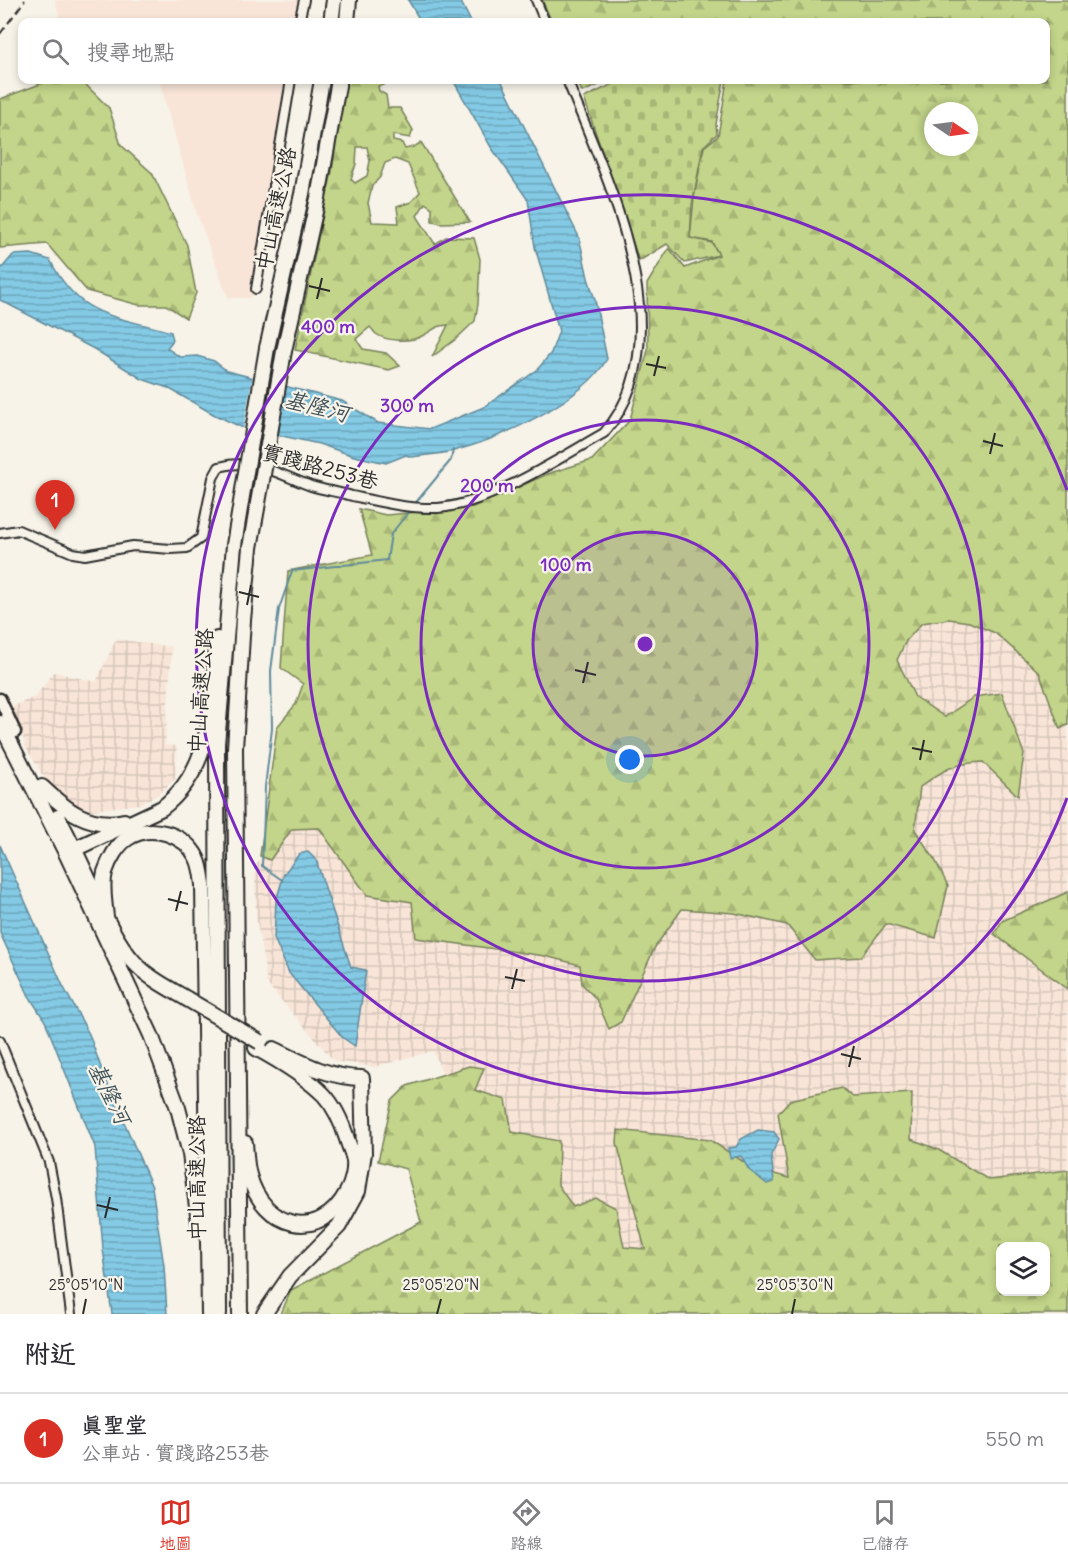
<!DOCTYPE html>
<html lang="zh-TW">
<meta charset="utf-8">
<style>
:root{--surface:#fff;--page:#f2f2f3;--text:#2b2b33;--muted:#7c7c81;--line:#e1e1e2;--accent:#d93025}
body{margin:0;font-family:Delius,"LXGW WenKai TC",sans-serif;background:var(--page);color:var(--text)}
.controls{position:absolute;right:18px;bottom:18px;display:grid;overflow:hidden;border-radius:12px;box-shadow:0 3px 9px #0003}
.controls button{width:54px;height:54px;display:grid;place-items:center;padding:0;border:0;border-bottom:2px solid var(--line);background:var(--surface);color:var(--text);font:30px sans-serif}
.compass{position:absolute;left:924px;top:102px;width:54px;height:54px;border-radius:50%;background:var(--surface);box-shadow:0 3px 9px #0003;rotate:103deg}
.you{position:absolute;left:630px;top:760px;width:21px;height:21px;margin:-15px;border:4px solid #fff;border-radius:50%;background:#1a73e8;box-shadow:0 0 0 9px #1a73e833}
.badge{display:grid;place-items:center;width:39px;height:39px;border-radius:50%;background:var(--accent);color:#fff;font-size:20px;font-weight:700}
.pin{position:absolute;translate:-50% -50px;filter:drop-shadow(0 2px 3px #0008)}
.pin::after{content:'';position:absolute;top:32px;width:21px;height:18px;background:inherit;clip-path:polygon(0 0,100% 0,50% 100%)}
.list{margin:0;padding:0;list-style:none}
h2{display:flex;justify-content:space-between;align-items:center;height:78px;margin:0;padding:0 24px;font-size:26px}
h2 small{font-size:20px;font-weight:400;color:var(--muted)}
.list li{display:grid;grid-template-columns:39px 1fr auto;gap:18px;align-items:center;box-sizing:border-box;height:90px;padding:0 24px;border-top:2px solid var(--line)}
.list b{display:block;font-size:22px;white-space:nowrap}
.list p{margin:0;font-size:20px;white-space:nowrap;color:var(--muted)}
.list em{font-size:20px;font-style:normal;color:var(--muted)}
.icon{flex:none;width:33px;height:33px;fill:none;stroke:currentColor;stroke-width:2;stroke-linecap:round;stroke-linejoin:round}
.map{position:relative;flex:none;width:1068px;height:1314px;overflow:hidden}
.search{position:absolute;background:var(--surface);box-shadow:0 3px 9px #0003;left:18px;right:18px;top:18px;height:66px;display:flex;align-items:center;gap:15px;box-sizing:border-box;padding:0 21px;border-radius:12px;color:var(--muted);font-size:22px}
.sheet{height:168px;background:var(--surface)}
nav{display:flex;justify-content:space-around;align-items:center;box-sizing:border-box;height:84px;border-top:2px solid var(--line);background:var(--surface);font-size:16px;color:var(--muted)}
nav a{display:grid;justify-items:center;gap:3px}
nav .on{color:var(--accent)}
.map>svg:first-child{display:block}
</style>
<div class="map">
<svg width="1068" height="1314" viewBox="0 0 1068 1314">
<defs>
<pattern id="industrial-grid" width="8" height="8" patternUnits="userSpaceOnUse" patternTransform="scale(1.5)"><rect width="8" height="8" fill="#f9e5d8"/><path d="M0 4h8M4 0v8" fill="none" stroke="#d6c5ba"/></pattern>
<pattern id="forest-firs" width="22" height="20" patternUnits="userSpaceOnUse" patternTransform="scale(1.5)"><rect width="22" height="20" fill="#c3d58a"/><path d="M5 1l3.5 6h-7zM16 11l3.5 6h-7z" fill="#a8b777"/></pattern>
<pattern id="cemetery-stones" width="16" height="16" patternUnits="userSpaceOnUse" patternTransform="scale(1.5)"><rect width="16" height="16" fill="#c3d58a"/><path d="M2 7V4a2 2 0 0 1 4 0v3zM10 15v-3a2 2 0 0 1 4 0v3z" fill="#a8b777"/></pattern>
<pattern id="water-rules" width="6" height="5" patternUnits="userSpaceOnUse" patternTransform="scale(1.5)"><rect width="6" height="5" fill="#84cae5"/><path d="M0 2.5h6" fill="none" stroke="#6ca4ba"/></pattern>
</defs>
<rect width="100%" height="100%" fill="#f7f3e8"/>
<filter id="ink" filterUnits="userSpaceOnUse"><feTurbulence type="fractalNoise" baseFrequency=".0167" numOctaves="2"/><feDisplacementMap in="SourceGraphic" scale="12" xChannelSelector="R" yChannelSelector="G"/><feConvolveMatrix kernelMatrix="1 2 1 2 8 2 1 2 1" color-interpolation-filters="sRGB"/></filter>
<g filter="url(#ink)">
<g fill="#f9e5d8">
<polygon points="55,0 302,0 297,22 61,22"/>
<polygon points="159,80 289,80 259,290 250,298 229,298 226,293 197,214"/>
</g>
<g fill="url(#industrial-grid)" fill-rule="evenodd">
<path d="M 1068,511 L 1068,1314 L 410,1314 L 485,1172 L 433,1051 L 374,1067 L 334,1061 L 267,984 L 256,915 L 255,867 L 365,715 L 932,569 ZM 1000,1246 L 1046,1246 L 1046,1292 L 1000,1292 Z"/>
<polygon points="116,639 172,647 165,745 177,746 175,779 159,794 140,804 85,811 77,809 66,801 41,773 25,746 24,740 9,708 35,697 54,672 96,682"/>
</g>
<g fill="url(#forest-firs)" stroke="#77805a" stroke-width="1.5" fill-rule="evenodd">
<path d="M 542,0 L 1068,0 L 1068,725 L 1060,729 L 1039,672 L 995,633 L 969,622 L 949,619 L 922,623 L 906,641 L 897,660 L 915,697 L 945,717 L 974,697 L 1002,693 L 1024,754 L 1018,796 L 983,762 C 953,763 943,770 920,787 L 915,830 L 935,860 L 948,886 L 936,938 L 886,924 L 861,957 L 815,960 L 787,925 L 734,913 L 682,909 L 655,947 L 621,1022 L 609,1029 L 596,999 L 582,984 L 580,965 L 545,956 L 416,938 L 412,902 L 367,895 L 319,828 L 292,829 L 270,860 L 260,856 L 277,727 L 296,704 L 303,684 L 281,668 L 288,571 L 372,555 L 359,509 L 386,515 L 473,507 L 550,473 L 592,460 L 630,420 L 648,350 L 647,284 L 669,248 L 685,268 L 719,255 L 712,242 L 690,238 L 694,198 L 704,147 L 718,136 L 727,80 L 1046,80 L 1046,22 L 552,22 ZM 933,111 L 969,111 L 969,147 L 933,147 Z"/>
<polygon points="51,80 81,80 109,108 121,145 152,173 187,245 196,293 186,318 166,305 139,305 87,291 47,244 0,248 0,99"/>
<path d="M 345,80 L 380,80 L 384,85 L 378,86 L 379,91 L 386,95 L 388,108 L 400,108 L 413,130 L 410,138 L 393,135 L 393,141 L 402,143 L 405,149 L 414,147 L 421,142 L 470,222 L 442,223 L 432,221 L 432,208 L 425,203 L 417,216 L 435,244 L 446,237 L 474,238 L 480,259 L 478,304 L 475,321 L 456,339 L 432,357 L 448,325 C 434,326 434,330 422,336 C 411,342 387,342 376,334 C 374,332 372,329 370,327 L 356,339 L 363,349 L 386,353 L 400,366 L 389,370 L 295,350 L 332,171 ZM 357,147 L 367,147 L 370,161 L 367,176 L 355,183 L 351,179 L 356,164 ZM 395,159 L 408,164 L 420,192 L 411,202 L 397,207 L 399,223 L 372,222 L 368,203 L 372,186 L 380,177 L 385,163 Z"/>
<polygon points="577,80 611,80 582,92"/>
<polygon points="1068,892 1068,989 994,934 1002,921"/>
<path d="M 469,1066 L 484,1068 L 475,1090 L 506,1100 L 512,1132 L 559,1141 L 558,1185 L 573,1207 L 596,1198 L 616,1208 L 624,1247 L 645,1249 L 617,1143 L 618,1130 L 710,1140 L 753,1168 L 789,1178 L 778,1113 L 790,1100 L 842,1088 L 853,1097 L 912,1093 L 911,1139 L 937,1149 L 989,1180 L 1068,1170 L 1068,1314 L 281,1314 L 291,1290 L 421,1222 L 406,1169 L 378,1161 L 392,1101 L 407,1086 ZM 1000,1246 L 1046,1246 L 1046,1292 L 1000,1292 Z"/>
</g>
<polygon fill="url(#cemetery-stones)" stroke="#77805a" stroke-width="1.5" points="617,80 724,80 716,124 717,134 703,147 692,205 690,238 712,243 719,255 685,263 667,244 639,261 584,98 613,84"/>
<g fill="url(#water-rules)" stroke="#608a9b" stroke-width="1.5">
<polygon points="408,0 460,0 471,22 421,22"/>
<path d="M 453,80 L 501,80 L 579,237 L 588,278 L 595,300 L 607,359 C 584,400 502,438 457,450 C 443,454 427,455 412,457 L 406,455 L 386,463 L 354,456 L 319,444 L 241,427 L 215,415 L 168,388 L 142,379 L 94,349 L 0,300 L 0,267 L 2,268 L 13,255 L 31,254 L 50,260 C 80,319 114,315 171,332 L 173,340 L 167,348 L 180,357 L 197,356 L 214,361 L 227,371 L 342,401 L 378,423 L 430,429 L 484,407 L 537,370 L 551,353 L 559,331 L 535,247 L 528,200 L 491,147 Z"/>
<polygon points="0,845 63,986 89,1034 103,1073 152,1187 164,1266 167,1314 112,1314 103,1249 95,1147 45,1021 29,996 0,933"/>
<polygon points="308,852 316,860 351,967 366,970 355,1046 343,1038 289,973 274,938 276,901 284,874 299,854"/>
<polygon points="758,1130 774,1132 779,1139 771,1155 774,1182 767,1184 749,1170 741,1156 730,1158 728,1148 736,1147 741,1139"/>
</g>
<polygon fill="#f7f3e8" points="253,375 282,383 273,437 243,430"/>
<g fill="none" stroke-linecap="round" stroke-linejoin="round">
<g stroke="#608a9b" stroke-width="2">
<polyline points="413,506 451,460 453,450"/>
<polyline points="282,880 262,866 265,787 272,729 271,671 279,609 292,571 387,560 391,534 410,510"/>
</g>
<g stroke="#2b2b2b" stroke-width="12">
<g id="street">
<polyline points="536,0 545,22"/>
<polyline points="299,22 304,0"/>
<polyline points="256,289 291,80"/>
<path d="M 0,533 L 18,530 L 73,553 L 85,555 L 133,546 L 171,549 L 187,548 L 201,538 L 213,478 L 219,467 C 256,457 279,475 311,486 C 324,490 338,492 352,496 C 380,502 408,509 438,508 C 490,504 558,459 604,433 C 687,338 606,178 567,80"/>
<polyline points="0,1041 49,1162 56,1198 71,1314"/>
</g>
</g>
<g stroke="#2b2b2b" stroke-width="15">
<polyline id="secondary" points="0,699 15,732 7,736 0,721"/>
</g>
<g stroke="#2b2b2b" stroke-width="18">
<g id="highway">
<polyline points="331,22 334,0"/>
<polyline points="347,22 349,0"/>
<polyline points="267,348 302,194 322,80"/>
<polyline points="284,351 318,198 339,80"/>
<polyline points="7,736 66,853 151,1035 178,1108 190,1154 199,1222"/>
<path d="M 42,787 C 65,809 89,829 124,821"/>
<path d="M 58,817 C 71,841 82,865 93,889 C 104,914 115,941 134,962 C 148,978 169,988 187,999"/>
<path d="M 66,853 L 162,808 C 216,766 210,701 217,639"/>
<path d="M 106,918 C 105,903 101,887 105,872 C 109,860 117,845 128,838 C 151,823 185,834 197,858 C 201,866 202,876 203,885 L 209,1314"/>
<path d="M 245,1143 C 246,1153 246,1165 249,1175 C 263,1228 319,1244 347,1192 C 352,1184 355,1170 354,1161 C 353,1154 349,1146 347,1139 C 342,1123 335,1107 324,1095 C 305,1076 280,1061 256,1048"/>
<polyline points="219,1314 217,744 234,545 244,484"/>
<polyline points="240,1314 235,748 243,620 250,548 261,486"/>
<path d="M 264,1314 L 290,1276 L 339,1226 L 358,1191 L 364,1153 L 362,1078 C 329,1078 303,1063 274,1049"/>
</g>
</g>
<use href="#street" stroke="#f7f3e8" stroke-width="8"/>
<use href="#secondary" stroke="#f7f3e8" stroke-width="10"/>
<use href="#highway" stroke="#f7f3e8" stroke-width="14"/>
<polyline stroke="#2b2b2b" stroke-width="2" stroke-dasharray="9 4.5" stroke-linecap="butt" points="0,34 25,0"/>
<g stroke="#2b2b2b" stroke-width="18" stroke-linecap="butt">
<g id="highway-bridge">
<polyline points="244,484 267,348"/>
<polyline points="261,486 284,351"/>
<polyline points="187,999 260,1042"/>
</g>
</g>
<use href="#highway-bridge" stroke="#f7f3e8" stroke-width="14"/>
</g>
</g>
<path fill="none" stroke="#2b2b2b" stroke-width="2" d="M 309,286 L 330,291M 317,299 L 322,278M 646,364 L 666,368M 654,376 L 659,356M 983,441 L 1003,446M 990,454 L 995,433M 239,592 L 259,597M 247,605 L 251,585M 575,670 L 596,675M 583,683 L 588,662M 912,748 L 932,752M 920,760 L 924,740M 168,899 L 188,904M 176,911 L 181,891M 505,977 L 525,981M 512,989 L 517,969M 841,1054 L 861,1059M 849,1067 L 854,1046M 97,1205 L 118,1210M 105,1218 L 110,1197M 83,1314 L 86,1299M 437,1314 L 441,1299M 792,1314 L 795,1299"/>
<circle cx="645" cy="644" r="112" fill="#7b2cbf" fill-opacity=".12"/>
<g fill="none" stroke="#7b2cbf" stroke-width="3">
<circle cx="645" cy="644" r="112"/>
<circle cx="645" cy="644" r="224"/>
<circle cx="645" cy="644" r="337"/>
<path d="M1067 798A449 449 0 1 1 1067 490"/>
</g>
<g text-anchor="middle" stroke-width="4.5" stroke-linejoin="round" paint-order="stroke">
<g font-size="21" fill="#2b2b2b" stroke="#f7f3e8">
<text transform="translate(276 209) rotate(-78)" y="7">中山高速公路</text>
<text transform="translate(320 467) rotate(15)" y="7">實踐路253巷</text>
<text transform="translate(201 691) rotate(-86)" y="7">中山高速公路</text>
<text transform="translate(197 1178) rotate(-90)" y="7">中山高速公路</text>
</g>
<g font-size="22" font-style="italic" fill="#41535a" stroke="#f7f3e8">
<text transform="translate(317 406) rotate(14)" y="8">基隆河</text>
<text transform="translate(110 1093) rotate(64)" y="8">基隆河</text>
</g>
</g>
<g font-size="15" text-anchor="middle" fill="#2b2b2b" stroke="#f7f3e8" stroke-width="4.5" stroke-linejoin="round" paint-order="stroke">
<text x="86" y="1290">25°05'10"N</text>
<text x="441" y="1290">25°05'20"N</text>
<text x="795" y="1290">25°05'30"N</text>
</g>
<circle cx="645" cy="644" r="9" fill="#7b2cbf" stroke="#f7f3e8" stroke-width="3"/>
<g font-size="18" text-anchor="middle" font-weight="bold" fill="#7b2cbf" stroke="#f7f3e8" stroke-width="4.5" stroke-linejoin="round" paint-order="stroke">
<text x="328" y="333">400 m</text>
<text x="407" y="412">300 m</text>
<text x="487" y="492">200 m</text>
<text x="566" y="571">100 m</text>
</g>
</svg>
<div class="controls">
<button><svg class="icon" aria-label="layers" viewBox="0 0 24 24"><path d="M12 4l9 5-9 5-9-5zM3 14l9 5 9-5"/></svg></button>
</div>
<svg class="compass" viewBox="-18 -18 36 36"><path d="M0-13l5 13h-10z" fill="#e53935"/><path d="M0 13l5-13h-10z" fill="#7c7c81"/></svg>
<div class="you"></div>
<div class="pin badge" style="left:55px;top:530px">1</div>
<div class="search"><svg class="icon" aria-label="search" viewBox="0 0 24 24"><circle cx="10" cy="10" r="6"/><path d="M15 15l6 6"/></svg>搜尋地點</div>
</div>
<section class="sheet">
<h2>附近<small></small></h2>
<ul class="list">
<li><span class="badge">1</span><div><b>真聖堂</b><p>公車站 · 實踐路253巷</p></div><em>550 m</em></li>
</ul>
</section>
<nav>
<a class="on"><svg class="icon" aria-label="map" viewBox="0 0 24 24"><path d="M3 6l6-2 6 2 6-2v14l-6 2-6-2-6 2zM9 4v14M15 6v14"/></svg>地圖</a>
<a><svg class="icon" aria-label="directions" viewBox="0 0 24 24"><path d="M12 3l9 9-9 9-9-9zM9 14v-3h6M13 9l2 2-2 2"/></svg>路線</a>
<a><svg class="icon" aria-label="saved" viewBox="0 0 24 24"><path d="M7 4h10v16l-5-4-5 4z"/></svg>已儲存</a>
</nav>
